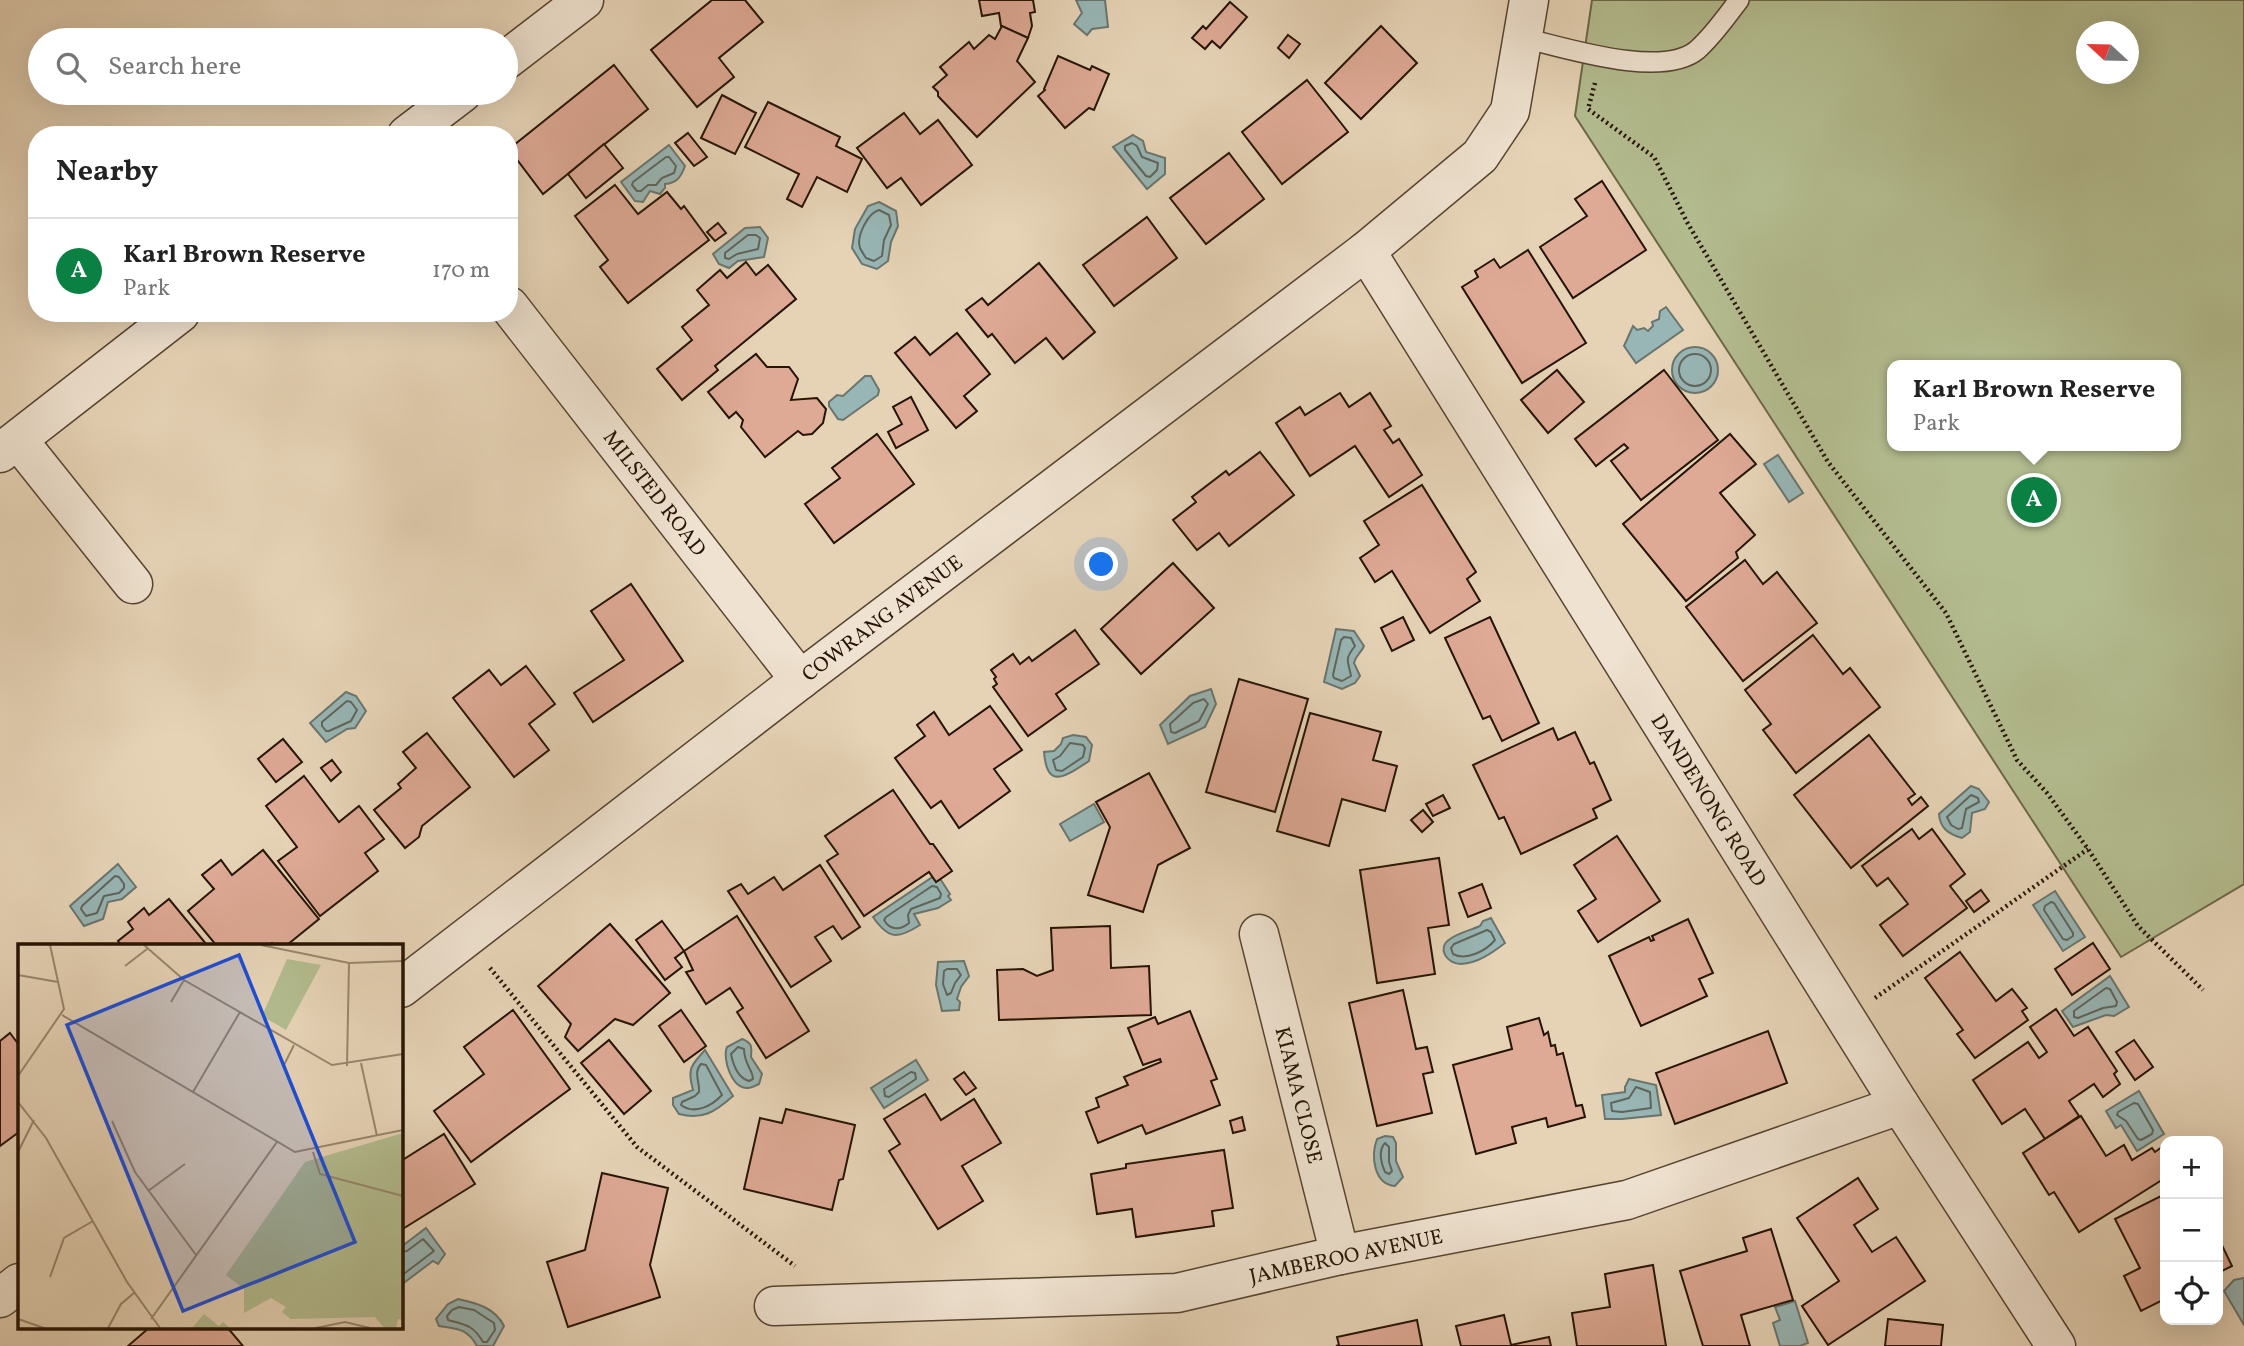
<!DOCTYPE html>
<meta charset="utf-8">
<style>
:root{--surface:#fff;--page:#f6f6f6;--text:#222;--muted:#767676;--line:#e0e0e0;--accent:#0b8043}
body{margin:0;font-family:Vollkorn,serif;background:var(--page);color:var(--text)}
.controls{position:absolute;right:21px;bottom:21px;display:grid;overflow:hidden;border-radius:14px;box-shadow:0 7px 28px #0002}
.controls button{width:63px;height:63px;display:grid;place-items:center;padding:0;border:0;border-bottom:2px solid var(--line);background:var(--surface);color:var(--text);font:35px sans-serif}
.compass{position:absolute;left:2076px;top:21px;width:63px;height:63px;border-radius:50%;background:var(--surface);box-shadow:0 7px 28px #0002;rotate:292deg}
.you{position:absolute;left:1102px;top:565px;width:24px;height:24px;margin:-18px;border:5px solid #fff;border-radius:50%;background:#1a73e8;box-shadow:0 0 0 10px #1a73e833}
.badge{display:grid;place-items:center;width:46px;height:46px;border-radius:50%;background:var(--accent);color:#fff;font-size:23px;font-weight:700}
.pin{position:absolute;translate:-50% -50%;border:4px solid #fff;box-shadow:0 2px 7px #0006}
.popup{position:absolute;left:1887px;top:360px;width:294px;height:91px;box-sizing:border-box;display:grid;place-content:center;border-radius:14px;background:var(--surface);filter:drop-shadow(0 2px 5px #0005);font-size:23px;white-space:nowrap;color:var(--muted)}
.popup b{font-size:26px;color:var(--text)}
.popup::after{content:'';position:absolute;left:50%;top:100%;margin-left:-14px;border:14px solid transparent;border-top-color:var(--surface)}
.list{margin:0;padding:0;list-style:none}
h2{display:flex;justify-content:space-between;align-items:center;height:91px;margin:0;padding:0 28px;font-size:30px}
h2 small{font-size:23px;font-weight:400;color:var(--muted)}
.list li{display:grid;grid-template-columns:46px 1fr auto;gap:21px;align-items:center;box-sizing:border-box;height:105px;padding:0 28px;border-top:2px solid var(--line)}
.list b{display:block;font-size:26px;white-space:nowrap}
.list p{margin:0;font-size:23px;white-space:nowrap;color:var(--muted)}
.list em{font-size:23px;font-style:normal;color:var(--muted)}
.icon{flex:none;width:38px;height:38px;fill:none;stroke:currentColor;stroke-width:2;stroke-linecap:round;stroke-linejoin:round}
.map{position:relative;flex:none;width:2244px;height:1346px;overflow:hidden}
.search{position:absolute;background:var(--surface);box-shadow:0 7px 28px #0002;left:28px;top:28px;width:490px;height:77px;display:flex;align-items:center;gap:18px;box-sizing:border-box;padding:0 24px;border-radius:38px;color:var(--muted);font-size:26px}
.panel{position:absolute;background:var(--surface);box-shadow:0 7px 28px #0002;left:28px;top:126px;width:490px;height:196px;border-radius:28px}
.map>svg:first-child{display:block}
</style>
<div class="map">
<svg width="2244" height="1346" viewBox="0 0 2244 1346">
<rect width="100%" height="100%" fill="#e6d3b6"/>
<filter id="stains"><feTurbulence type="fractalNoise" baseFrequency=".00286" numOctaves="4"/><feColorMatrix values="0 0 0 0 .2 0 0 0 0 .09 0 0 0 0 .02 0 0 0 .5 -.17"/></filter>
<radialGradient id="worn" r=".72"><stop offset=".6" stop-color="#630" stop-opacity="0"/><stop offset="1" stop-color="#630" stop-opacity=".3"/></radialGradient>
<path fill="#b3bc8f" stroke="#6c6849" stroke-width="2" fill-rule="evenodd" d="M 1592,0 L 2244,0 L 2244,884 L 2121,957 L 1575,116 ZM 2086,32 L 2128,32 L 2128,74 L 2086,74 ZM 1892,365 L 2176,365 L 2176,446 L 1892,446 Z"/>
<g fill="#98b6b5" stroke="#6a756e" stroke-width="2">
<polygon points="1076,0 1105,0 1108,27 1092,29 1087,35 1074,24 1082,13"/>
<polygon points="1133,135 1143,141 1146,152 1165,158 1165,174 1147,189 1113,147"/>
<path d="M 669,145 L 685,166 C 681,177 677,183 665,184 L 665,188 L 660,194 L 650,191 L 643,202 L 635,201 L 621,182 Z"/>
<polygon points="879,202 896,211 898,226 891,242 888,261 877,269 862,264 852,248 855,229 868,206"/>
<polygon points="760,227 768,238 764,257 738,261 729,268 719,264 713,254 745,228"/>
<polygon points="1666,307 1683,330 1636,363 1624,346 1633,326 1637,330 1644,328 1648,331 1653,326 1652,322 1659,319 1660,311"/>
<circle cx="1695" cy="370" r="23"/>
<polygon points="865,376 871,376 879,390 878,395 843,420 838,419 829,406 829,402 837,395 843,396"/>
<polygon points="1778,455 1803,493 1789,502 1764,464"/>
<path d="M 1336,629 L 1354,631 L 1364,646 C 1361,653 1356,655 1354,663 L 1360,676 L 1355,683 L 1342,689 L 1324,682 Z"/>
<polygon points="1211,689 1216,704 1205,727 1168,744 1160,725 1190,696"/>
<polygon points="346,692 356,696 366,711 355,728 347,729 326,742 310,723"/>
<path d="M 1073,735 L 1086,737 L 1092,745 L 1089,761 C 1067,775 1047,792 1044,752 L 1054,751 L 1061,744 L 1063,738 Z"/>
<path d="M 1971,786 L 1979,789 L 1989,802 L 1985,809 L 1972,813 L 1970,832 L 1962,838 C 1948,834 1940,828 1939,814 Z"/>
<polygon points="1094,804 1104,822 1070,841 1060,824"/>
<polygon points="118,864 136,887 122,899 108,902 103,919 84,926 70,906"/>
<path d="M 937,874 L 950,894 L 948,896 L 951,900 L 938,908 L 914,914 L 920,925 C 898,939 889,940 873,917 Z"/>
<polygon points="2055,891 2085,937 2063,951 2033,905"/>
<path d="M 1491,918 L 1505,943 C 1492,953 1478,963 1461,964 C 1447,964 1436,948 1450,939 C 1458,933 1471,930 1480,926 L 1483,921 Z"/>
<polygon points="964,961 969,976 961,987 957,999 960,1002 959,1010 942,1011 936,985 938,962"/>
<polygon points="2110,976 2129,1007 2114,1016 2106,1015 2073,1027 2062,1011"/>
<path d="M 742,1039 C 752,1043 752,1046 751,1057 L 762,1074 L 759,1084 C 757,1085 750,1088 748,1088 C 732,1089 722,1059 727,1047 Z"/>
<path d="M 705,1050 L 733,1096 C 715,1112 703,1120 679,1114 L 673,1105 L 673,1098 L 693,1090 C 687,1069 691,1065 705,1050 Z"/>
<polygon points="916,1060 928,1080 884,1108 871,1088"/>
<polygon points="1629,1079 1656,1085 1661,1115 1622,1119 1605,1119 1602,1095 1625,1092 1625,1087"/>
<polygon points="2139,1091 2164,1134 2137,1151 2121,1125 2116,1128 2106,1111"/>
<path d="M 1385,1136 L 1393,1137 L 1396,1143 L 1396,1161 L 1403,1177 L 1395,1186 C 1373,1184 1371,1155 1377,1139 Z"/>
<polygon points="426,1228 445,1254 438,1264 433,1261 401,1285 401,1247"/>
<polygon points="2244,1278 2244,1325 2224,1291 2234,1280"/>
<path d="M 458,1299 C 477,1303 495,1308 504,1326 L 493,1346 L 477,1346 C 467,1328 457,1329 439,1326 L 436,1319 L 448,1304 Z"/>
<polygon points="1795,1301 1808,1343 1800,1346 1780,1346 1773,1323 1780,1320 1775,1307"/>
</g>
<g fill="none" stroke-linecap="round" stroke-linejoin="round">
<g stroke="#5f655c" stroke-width="2">
<polygon points="1132,143 1137,146 1142,157 1158,163 1157,170 1150,177 1146,176 1125,150 1125,146"/>
<polygon points="666,157 669,157 676,166 674,173 662,178 656,185 648,185 641,191 637,191 632,185 633,182"/>
<path d="M 879,210 L 889,215 L 891,225 L 884,240 L 882,256 L 874,261 L 866,258 C 864,255 862,252 860,248 C 856,236 868,213 879,210 Z"/>
<polygon points="748,235 756,235 760,238 758,249 737,254 729,259 725,258 725,253"/>
<circle cx="1695" cy="370" r="16"/>
<path d="M 1344,637 L 1351,638 L 1355,646 C 1344,660 1348,660 1351,676 L 1342,681 L 1334,678 L 1333,675 L 1341,640 Z"/>
<polygon points="1204,699 1208,704 1199,721 1175,733 1171,732 1170,724 1193,703"/>
<polygon points="347,701 351,702 357,710 351,721 329,731 326,731 322,726 322,722"/>
<polygon points="1070,743 1083,745 1085,748 1083,757 1062,771 1056,770 1053,760 1060,756"/>
<polygon points="1971,795 1978,798 1979,802 1966,809 1962,828 1958,829 1951,825 1947,817"/>
<polygon points="115,876 119,877 124,884 124,888 119,893 104,896 97,913 86,916 81,909 82,906"/>
<path d="M 932,886 L 937,887 L 941,894 L 940,898 L 911,909 L 908,915 L 909,923 C 901,930 890,931 884,920 L 886,917 Z"/>
<polygon points="2051,902 2054,903 2073,933 2073,936 2067,940 2063,939 2044,910 2045,906"/>
<path d="M 1487,930 L 1491,932 L 1495,940 C 1486,951 1466,961 1453,954 L 1451,948 L 1454,944 Z"/>
<polygon points="957,969 961,975 955,983 951,993 947,995 943,984 944,971 947,969"/>
<polygon points="2106,988 2110,989 2117,1002 2116,1006 2103,1008 2078,1018 2074,1017 2074,1011"/>
<path d="M 738,1047 L 744,1049 C 744,1064 753,1070 753,1079 L 749,1081 C 738,1078 733,1064 731,1054 Z"/>
<path d="M 701,1064 L 706,1065 L 722,1095 C 712,1106 694,1115 681,1105 L 682,1102 L 695,1096 L 699,1092 C 700,1082 693,1072 701,1064 Z"/>
<polygon points="911,1072 915,1073 916,1079 889,1097 885,1096 884,1089"/>
<polygon points="1636,1087 1650,1092 1651,1108 1622,1112 1612,1111 1611,1103 1629,1098"/>
<polygon points="2134,1103 2138,1104 2153,1130 2152,1134 2141,1140 2138,1139 2126,1121 2117,1115 2118,1112"/>
<path d="M 1385,1143 L 1389,1147 L 1389,1162 L 1392,1171 L 1389,1174 L 1385,1172 C 1381,1164 1378,1150 1385,1143 Z"/>
<polyline points="401,1252 407,1251 423,1239 434,1251 401,1276"/>
<path d="M 459,1307 L 474,1310 L 494,1323 L 495,1330 L 487,1342 L 483,1342 C 473,1325 466,1325 448,1320 L 447,1316 L 452,1310 Z"/>
</g>
</g>
<g fill="#dea995" stroke="#261403" stroke-width="2">
<polygon points="712,0 745,0 763,22 719,58 734,77 697,107 651,50"/>
<polygon points="979,0 1033,0 1035,12 1030,13 1032,26 1028,38 1001,26 999,13 982,16"/>
<polygon points="1230,2 1247,17 1220,48 1212,41 1205,49 1192,38 1203,26 1206,29"/>
<polygon points="1002,26 1028,38 1017,61 1035,82 977,137 938,96 938,92 933,87 947,75 940,67 969,42 974,49 989,35 995,39"/>
<polygon points="1381,26 1417,63 1361,119 1325,83"/>
<polygon points="1288,35 1300,44 1289,58 1278,48"/>
<polygon points="1058,56 1090,70 1092,66 1109,74 1094,110 1089,108 1065,128 1038,96 1045,90 1044,89"/>
<polygon points="614,65 648,109 543,194 509,149"/>
<polygon points="1307,80 1348,132 1282,184 1242,132"/>
<polygon points="722,95 756,113 735,154 701,138"/>
<polygon points="768,102 840,137 836,146 862,159 847,192 817,177 802,207 787,199 799,174 745,147"/>
<polygon points="904,113 920,134 938,120 972,165 921,205 901,178 887,188 857,148"/>
<polygon points="688,133 707,157 694,166 675,143"/>
<polygon points="604,144 623,168 586,198 568,174"/>
<polygon points="1229,153 1264,199 1206,244 1170,198"/>
<polygon points="1602,181 1646,250 1573,298 1540,247 1587,216 1575,199"/>
<polygon points="615,185 638,214 667,192 681,209 684,206 709,240 628,303 600,267 608,260 575,216"/>
<polygon points="1147,217 1177,258 1114,306 1083,265"/>
<polygon points="718,223 726,233 715,241 707,232"/>
<polygon points="1528,250 1586,343 1522,383 1462,287 1478,277 1475,271 1494,259 1500,268"/>
<polygon points="746,262 756,275 768,265 796,299 715,366 718,370 682,400 657,369 692,340 682,327 709,305 697,290 720,270 727,278"/>
<polygon points="1039,263 1095,332 1063,359 1046,338 1015,363 992,334 988,337 966,310 982,298 988,305"/>
<polygon points="957,333 990,374 964,396 977,411 956,428 895,353 915,337 930,355"/>
<polygon points="756,354 767,367 789,367 798,379 791,400 817,398 826,409 823,423 812,434 803,435 798,431 765,457 741,427 743,420 736,412 729,418 708,392"/>
<polygon points="1557,370 1584,402 1548,433 1521,400"/>
<polygon points="1664,370 1718,440 1641,500 1611,461 1628,448 1624,444 1596,466 1575,439"/>
<polygon points="1340,393 1349,407 1370,393 1391,426 1384,430 1393,443 1399,439 1422,475 1389,497 1355,446 1310,476 1276,423 1300,407 1305,415"/>
<polygon points="911,397 928,430 896,448 888,432 902,424 893,407"/>
<polygon points="877,434 914,484 834,543 805,504 840,478 832,468"/>
<polygon points="1730,434 1756,464 1720,493 1755,535 1736,552 1738,558 1686,601 1623,524"/>
<polygon points="1260,452 1294,495 1229,546 1219,533 1197,550 1173,520 1196,502 1192,497 1226,471 1229,475"/>
<polygon points="1422,485 1476,572 1467,579 1480,601 1430,633 1392,571 1375,582 1360,558 1379,545 1364,521"/>
<polygon points="1745,560 1763,584 1777,572 1817,623 1743,681 1686,607"/>
<polygon points="1173,563 1214,608 1141,674 1101,629"/>
<polygon points="631,584 683,661 593,722 574,693 624,660 591,611"/>
<polygon points="1403,617 1414,640 1392,651 1381,628"/>
<polygon points="1490,617 1539,723 1502,741 1490,716 1483,719 1445,638"/>
<polygon points="1075,630 1099,664 1056,694 1066,709 1028,736 993,687 997,684 994,679 996,677 991,670 1013,654 1020,664 1029,657 1032,661"/>
<polygon points="1813,635 1843,674 1850,668 1880,707 1796,773 1763,730 1771,724 1745,690"/>
<polygon points="526,666 555,704 529,724 549,750 514,777 453,698 489,670 501,685"/>
<polygon points="1239,679 1308,699 1275,812 1206,792"/>
<polygon points="990,706 1022,750 994,769 1010,791 959,828 941,801 931,808 895,758 925,736 917,725 934,712 949,735"/>
<polygon points="1310,713 1381,732 1373,760 1397,766 1385,811 1342,799 1329,846 1277,831"/>
<polygon points="1553,728 1558,740 1575,732 1590,764 1594,762 1611,800 1593,809 1597,818 1521,854 1504,817 1499,819 1473,765"/>
<polygon points="427,733 470,787 422,826 419,837 405,848 374,810 401,788 398,784 416,768 403,752"/>
<polygon points="1869,735 1915,794 1908,799 1912,805 1921,797 1928,806 1851,868 1794,795"/>
<polygon points="283,739 302,762 276,782 258,759"/>
<polygon points="332,760 341,772 331,781 321,768"/>
<polygon points="1149,773 1190,848 1158,865 1143,912 1088,895 1110,827 1096,802"/>
<polygon points="304,776 339,822 359,806 384,839 365,853 378,871 320,916 278,861 297,847 266,806"/>
<polygon points="893,790 930,844 933,844 952,871 936,882 929,872 864,916 827,861 838,854 825,836"/>
<polygon points="1443,795 1450,808 1433,816 1426,804"/>
<polygon points="1423,810 1433,822 1422,832 1411,820"/>
<polygon points="1912,829 1919,839 1932,829 1965,874 1950,886 1967,908 1903,956 1880,925 1908,904 1888,878 1877,886 1862,866"/>
<polygon points="1617,836 1660,901 1598,942 1578,911 1596,899 1574,865"/>
<polygon points="263,850 319,919 287,945 274,945 272,943 269,945 216,945 188,911 214,889 202,875 221,860 232,875"/>
<polygon points="1439,858 1449,925 1428,928 1435,974 1377,983 1360,870"/>
<polygon points="820,865 860,927 842,939 833,926 815,937 831,961 791,987 728,891 741,884 748,894 774,877 783,890"/>
<polygon points="1482,884 1491,908 1468,917 1459,893"/>
<polygon points="1981,890 1989,901 1974,912 1966,901"/>
<polygon points="169,899 207,945 121,945 118,941 133,929 128,922 144,908 149,915"/>
<polygon points="737,916 809,1031 766,1058 737,1012 743,1008 730,988 706,1004 686,972 693,970 684,951"/>
<polygon points="1688,919 1713,973 1699,979 1707,996 1641,1026 1609,956 1649,937 1651,941 1654,940 1652,936"/>
<polygon points="662,921 684,951 675,958 682,967 665,980 636,940"/>
<polygon points="610,924 670,993 633,1025 615,1019 578,1051 565,1037 571,1024 538,986"/>
<polygon points="1110,926 1111,968 1149,966 1151,1015 999,1020 997,970 1023,969 1037,976 1053,970 1051,928"/>
<polygon points="2093,943 2110,969 2072,995 2055,969"/>
<polygon points="1960,952 1996,1001 2012,989 2027,1008 2022,1011 2028,1020 1975,1058 1957,1034 1963,1030 1925,978"/>
<polygon points="1403,990 1416,1049 1427,1047 1433,1072 1423,1074 1432,1113 1377,1126 1349,1003"/>
<polygon points="2056,1009 2074,1036 2088,1027 2117,1071 2114,1074 2120,1084 2103,1097 2094,1084 2069,1101 2079,1116 2045,1139 2025,1109 2002,1124 1973,1080 2028,1042 2039,1058 2047,1052 2030,1027"/>
<polygon points="513,1010 570,1089 471,1162 434,1111 484,1074 464,1047"/>
<polygon points="681,1010 706,1046 684,1062 659,1026"/>
<polygon points="1190,1011 1217,1079 1211,1081 1220,1105 1146,1134 1142,1125 1098,1143 1086,1112 1099,1107 1096,1098 1128,1085 1124,1077 1161,1062 1160,1059 1143,1065 1128,1028 1155,1017 1158,1024"/>
<polygon points="1539,1018 1544,1035 1548,1032 1551,1046 1555,1045 1557,1055 1563,1053 1576,1106 1582,1105 1585,1117 1548,1127 1546,1118 1512,1127 1516,1143 1476,1154 1453,1065 1512,1049 1507,1027"/>
<polygon points="1768,1031 1787,1083 1675,1124 1656,1073"/>
<polygon points="10,1033 19,1045 19,1132 0,1146 0,1041"/>
<polygon points="609,1040 651,1091 624,1114 581,1063"/>
<polygon points="2134,1040 2153,1067 2135,1080 2116,1052"/>
<polygon points="964,1072 976,1088 966,1095 954,1079"/>
<polygon points="925,1094 941,1120 974,1099 1001,1143 962,1166 983,1201 938,1229 889,1151 900,1144 884,1119"/>
<polygon points="786,1109 855,1125 843,1179 839,1180 832,1210 744,1189 760,1118 782,1123"/>
<polygon points="2081,1116 2106,1156 2124,1145 2132,1160 2152,1148 2155,1152 2165,1145 2165,1178 2079,1232 2054,1192 2049,1195 2023,1153"/>
<polygon points="1242,1117 1245,1130 1233,1133 1230,1121"/>
<polygon points="444,1134 475,1184 401,1230 401,1161"/>
<polygon points="1224,1150 1233,1208 1212,1211 1214,1226 1136,1237 1132,1209 1097,1214 1091,1174 1126,1168 1126,1164"/>
<polygon points="602,1173 668,1188 650,1265 660,1297 568,1327 547,1262 585,1250"/>
<polygon points="1858,1178 1878,1209 1854,1225 1872,1252 1896,1237 1925,1281 1828,1345 1802,1306 1839,1281 1797,1218"/>
<polygon points="2163,1195 2165,1199 2165,1299 2141,1311 2124,1276 2140,1268 2115,1219"/>
<polygon points="1771,1229 1793,1300 1741,1315 1750,1346 1703,1346 1680,1271 1747,1251 1743,1238"/>
<polygon points="2218,1237 2232,1266 2218,1273"/>
<polygon points="1653,1265 1666,1346 1577,1346 1572,1313 1610,1307 1605,1274"/>
<polygon points="1504,1315 1511,1345 1549,1337 1551,1346 1461,1346 1456,1326"/>
<polygon points="1888,1319 1943,1325 1941,1346 1885,1346"/>
<polygon points="1417,1320 1422,1346 1336,1346 1339,1345 1337,1337"/>
<polygon points="150,1327 227,1327 243,1346 128,1346"/>
</g>
<g fill="none" stroke-linecap="round" stroke-linejoin="round">
<g stroke="#564430" stroke-width="22">
<path id="service" d="M 1524,38 C 1566,48 1662,79 1697,50 C 1713,36 1726,17 1739,0"/>
</g>
<g stroke="#564430" stroke-width="41">
<g id="minor">
<polyline points="506,60 584,0"/>
<polyline points="407,135 462,93"/>
<polyline points="1366,251 1900,1105 2056,1346"/>
<polyline points="509,306 800,680"/>
<polyline points="18,440 133,584"/>
<polyline points="0,453 180,313"/>
<polyline points="1259,934 1340,1255"/>
<polyline points="401,988 800,680 1366,251 1480,156 1510,111 1529,0"/>
<polyline points="0,1298 19,1283"/>
<polyline points="774,1306 1177,1293 1340,1255 1627,1200 1900,1105"/>
</g>
</g>
<g stroke="#261403" stroke-width="4.5" stroke-dasharray="2 3.5" stroke-linecap="butt">
<polyline points="1595,83 1588,109 1654,157 1687,222 1828,462 1946,613 2017,760 2047,793 2088,849 2138,926 2203,990"/>
<polyline points="490,968 637,1147 795,1266"/>
<polyline points="1875,998 2088,849"/>
</g>
<use href="#service" stroke="#efe2d0" stroke-width="19"/>
<use href="#minor" stroke="#efe2d0" stroke-width="38"/>
</g>
<g text-anchor="middle" stroke-width="7" stroke-linejoin="round" paint-order="stroke">
<g font-size="21" fill="#261403" stroke="#efe2d0">
<text transform="translate(655 493) rotate(52)" y="7">MILSTED ROAD</text>
<text transform="translate(882 618) rotate(-37)" y="7">COWRANG AVENUE</text>
<text transform="translate(1709 800) rotate(58)" y="7">DANDENONG ROAD</text>
<text transform="translate(1299 1095) rotate(76)" y="7">KIAMA CLOSE</text>
<text transform="translate(1346 1256) rotate(-12)" y="7">JAMBEROO AVENUE</text>
</g>
</g>
<g transform="translate(18 944)">
<rect width="385" height="385" fill="#e6d3b6"/>
<path d="M 269,15 L 303,21 L 268,86 L 244,72 ZM 385,189 L 385,376 L 380,375 L 378,384 L 366,384 L 357,373 L 273,375 L 264,368 L 268,363 L 253,354 L 226,369 L 226,345 L 208,331 L 287,218 ZM 186,370 L 201,382 L 205,378 L 212,384 L 174,384 Z" fill="#b3bc8f"/>
<path fill="none" stroke="#99876e" stroke-width="2" d="M 126,1 L 166,36 L 314,121 L 385,110M 243,1 L 331,19 L 385,17M 107,22 L 129,5M 0,31 L 40,38M 153,58 L 166,36M 44,71 L 277,208 L 385,186M 343,119 L 359,192M 266,121 L 276,101M 329,122 L 331,19M 0,132 L 46,65 L 32,1M 175,148 L 222,68M 0,158 L 28,194 L 109,338 L 142,384M 94,177 L 117,228 L 178,311M 0,208 L 16,176M 295,208 L 302,230 L 385,252M 130,247 L 167,220M 32,333 L 46,294 L 75,277M 0,375 L 26,384M 133,375 L 259,198M 90,384 L 103,360 L 116,349M 298,384 L 327,378 L 352,384"/>
<path fill="#1d4ed8" fill-opacity="0.15" stroke="#1d4ed8" stroke-width="3.5" d="M 221,11 L 337,298 L 165,367 L 49,81 Z"/>
<rect width="385" height="385" fill="none" stroke="#261403" stroke-width="3.5"/>
</g>
<rect width="100%" height="100%" filter="url(#stains)"/>
<rect width="100%" height="100%" fill="url(#worn)"/>
</svg>
<div class="controls">
<button>+</button>
<button>−</button>
<button><svg class="icon" aria-label="locate" viewBox="0 0 24 24"><circle cx="12" cy="12" r="6"/><path d="M12 2v4M12 18v4M2 12h4M18 12h4"/></svg></button>
</div>
<svg class="compass" viewBox="-18 -18 36 36"><path d="M0-13l5 13h-10z" fill="#e53935"/><path d="M0 13l5-13h-10z" fill="#767676"/></svg>
<div class="you"></div>
<div class="pin badge" style="left:2034px;top:500px">A</div>
<div class="popup"><b>Karl Brown Reserve</b>Park</div>
<div class="search"><svg class="icon" aria-label="search" viewBox="0 0 24 24"><circle cx="10" cy="10" r="6"/><path d="M15 15l6 6"/></svg>Search here</div>
<section class="panel">
<h2>Nearby<small></small></h2>
<ul class="list">
<li><span class="badge">A</span><div><b>Karl Brown Reserve</b><p>Park</p></div><em>170 m</em></li>
</ul>
</section>
</div>
